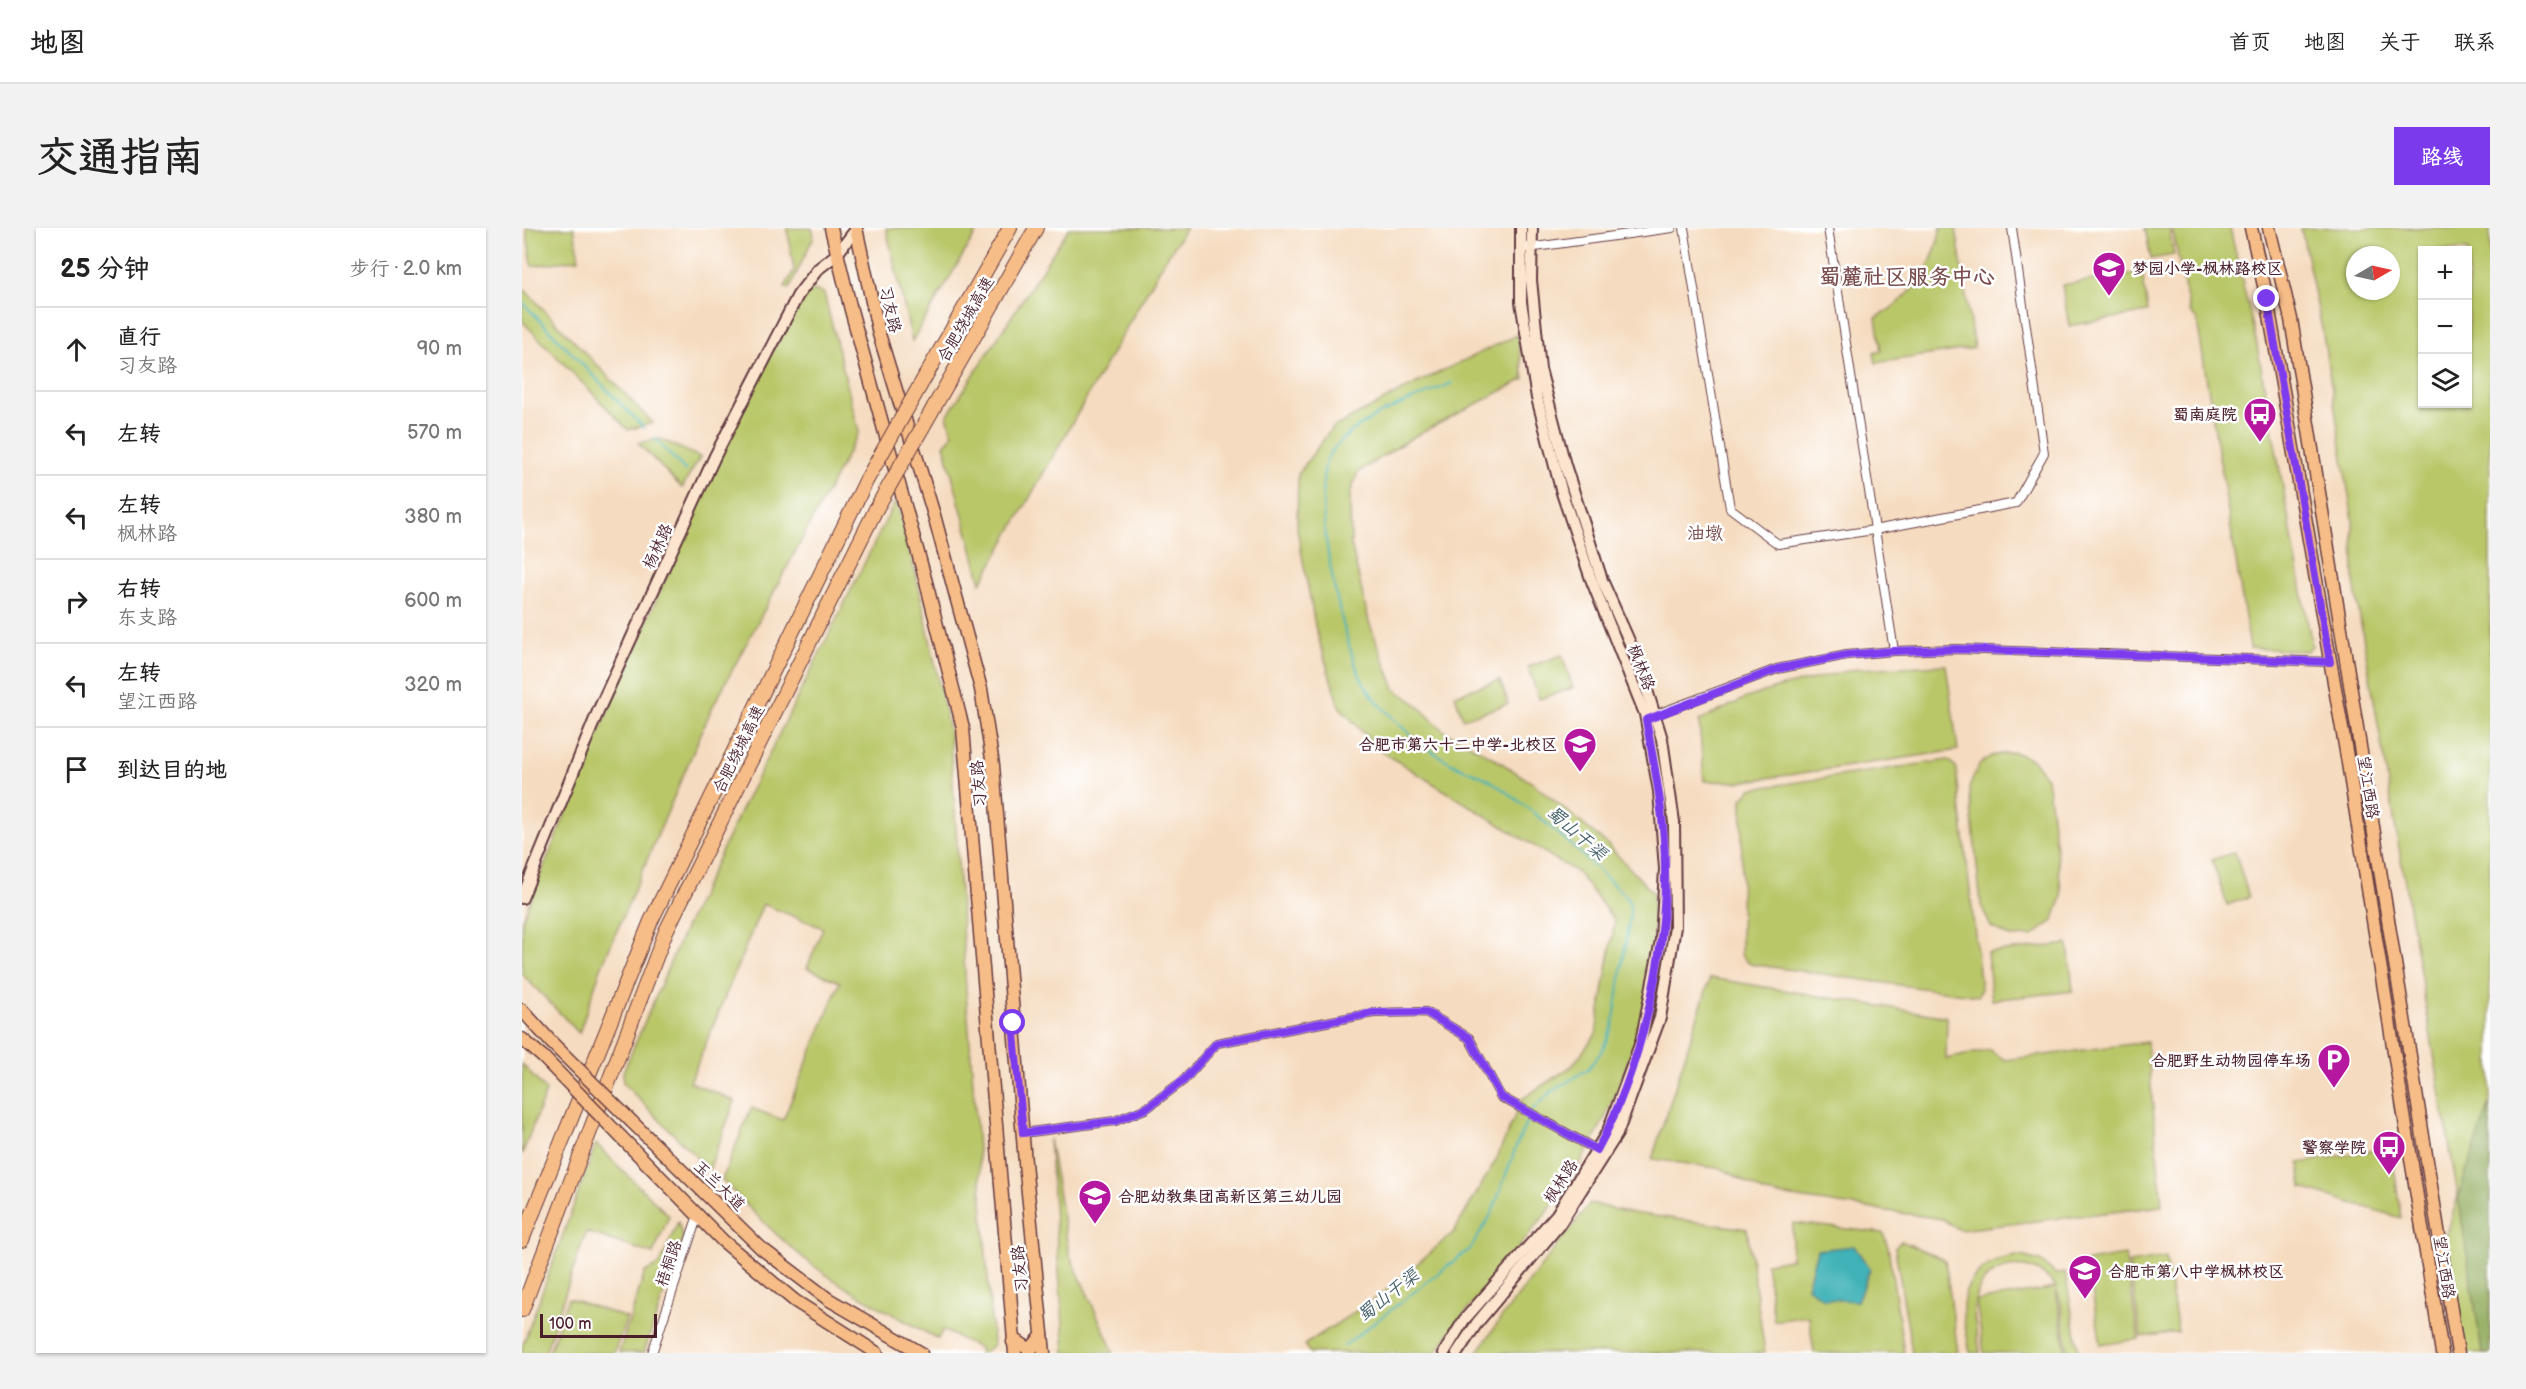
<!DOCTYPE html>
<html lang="zh">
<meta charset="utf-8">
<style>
:root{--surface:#fff;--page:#f2f2f2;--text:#222;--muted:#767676;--line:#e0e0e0;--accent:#7c3aed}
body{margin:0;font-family:"Balsamiq Sans","LXGW WenKai TC",sans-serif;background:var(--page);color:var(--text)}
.controls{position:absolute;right:18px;top:18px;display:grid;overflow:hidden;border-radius:0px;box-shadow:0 2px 4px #0004}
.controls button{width:54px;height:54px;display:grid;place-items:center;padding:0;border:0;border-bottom:2px solid var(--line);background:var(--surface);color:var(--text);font:30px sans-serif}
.compass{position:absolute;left:1824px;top:18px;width:54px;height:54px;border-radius:50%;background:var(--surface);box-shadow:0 2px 4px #0004;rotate:81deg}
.scale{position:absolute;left:18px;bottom:15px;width:117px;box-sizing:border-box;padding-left:6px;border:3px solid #4a1f2b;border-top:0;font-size:16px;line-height:21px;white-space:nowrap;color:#4a1f2b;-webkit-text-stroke:4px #fff;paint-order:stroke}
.stop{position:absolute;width:18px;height:18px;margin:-14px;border:4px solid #7c3aed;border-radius:50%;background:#fff}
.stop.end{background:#7c3aed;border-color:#fff;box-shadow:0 2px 6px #0008}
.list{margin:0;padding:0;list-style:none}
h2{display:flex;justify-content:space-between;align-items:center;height:78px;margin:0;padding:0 24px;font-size:26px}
h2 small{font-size:20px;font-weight:400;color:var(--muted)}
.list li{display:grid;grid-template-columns:39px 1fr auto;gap:18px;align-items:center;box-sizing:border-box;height:84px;padding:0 24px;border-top:2px solid var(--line)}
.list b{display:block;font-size:22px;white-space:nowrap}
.list p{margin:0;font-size:20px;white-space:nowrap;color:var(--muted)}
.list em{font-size:20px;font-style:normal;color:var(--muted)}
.icon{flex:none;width:33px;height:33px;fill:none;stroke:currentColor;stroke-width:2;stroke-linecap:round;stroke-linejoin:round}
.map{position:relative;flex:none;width:1968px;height:1125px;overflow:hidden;border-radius:0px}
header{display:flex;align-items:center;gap:36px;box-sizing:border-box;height:84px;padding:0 30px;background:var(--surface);border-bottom:2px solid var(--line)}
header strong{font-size:28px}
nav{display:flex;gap:33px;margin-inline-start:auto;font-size:21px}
.intro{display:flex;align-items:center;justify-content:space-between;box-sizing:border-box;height:144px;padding:0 36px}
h1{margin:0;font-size:42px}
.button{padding:15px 27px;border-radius:0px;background:var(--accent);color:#fff;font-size:21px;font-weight:700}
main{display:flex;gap:36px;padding:0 36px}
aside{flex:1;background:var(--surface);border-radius:0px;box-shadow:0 2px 4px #0004}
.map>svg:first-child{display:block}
</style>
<header>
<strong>地图</strong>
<nav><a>首页</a><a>地图</a><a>关于</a><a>联系</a></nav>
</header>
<div class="intro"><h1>交通指南</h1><a class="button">路线</a></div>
<main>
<aside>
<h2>25 分钟<small>步行 · 2.0 km</small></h2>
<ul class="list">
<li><svg class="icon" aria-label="ahead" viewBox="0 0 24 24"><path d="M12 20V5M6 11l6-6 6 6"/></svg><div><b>直行</b><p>习友路</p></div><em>90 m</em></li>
<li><svg class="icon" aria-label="left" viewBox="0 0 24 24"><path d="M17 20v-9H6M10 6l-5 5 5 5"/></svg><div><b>左转</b></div><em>570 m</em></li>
<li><svg class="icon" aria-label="left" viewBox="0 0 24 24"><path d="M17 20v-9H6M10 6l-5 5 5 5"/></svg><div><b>左转</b><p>枫林路</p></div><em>380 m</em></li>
<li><svg class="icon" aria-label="right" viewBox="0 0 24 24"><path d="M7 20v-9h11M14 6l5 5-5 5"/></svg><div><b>右转</b><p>东支路</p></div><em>600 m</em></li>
<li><svg class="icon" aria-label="left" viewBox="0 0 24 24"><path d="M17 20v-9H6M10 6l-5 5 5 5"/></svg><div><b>左转</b><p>望江西路</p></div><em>320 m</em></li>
<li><svg class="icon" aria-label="arrive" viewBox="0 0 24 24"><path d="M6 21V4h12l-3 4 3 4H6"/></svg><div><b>到达目的地</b></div></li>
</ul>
</aside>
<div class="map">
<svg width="1968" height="1125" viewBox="0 0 1968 1125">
<rect width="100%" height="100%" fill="#fff"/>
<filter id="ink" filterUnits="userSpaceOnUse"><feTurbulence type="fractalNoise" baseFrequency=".0167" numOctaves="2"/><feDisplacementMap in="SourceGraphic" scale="12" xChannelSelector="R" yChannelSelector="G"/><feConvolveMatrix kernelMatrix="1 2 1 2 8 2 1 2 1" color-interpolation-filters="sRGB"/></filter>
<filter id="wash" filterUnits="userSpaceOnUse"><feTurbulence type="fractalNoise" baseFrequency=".008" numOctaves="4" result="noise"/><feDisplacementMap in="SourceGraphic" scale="24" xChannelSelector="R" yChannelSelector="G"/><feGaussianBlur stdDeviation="1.35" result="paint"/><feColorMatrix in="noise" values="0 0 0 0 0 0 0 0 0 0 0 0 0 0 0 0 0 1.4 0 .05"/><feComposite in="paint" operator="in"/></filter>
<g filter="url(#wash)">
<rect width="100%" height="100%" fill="#f5dbbf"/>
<g fill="#b9c769" stroke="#82734a" stroke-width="1.5" fill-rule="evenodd">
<polygon points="4,0 52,0 57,31 10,38"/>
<polygon points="265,0 290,0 292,8 267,61 263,59 272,42"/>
<polygon points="364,0 457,0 390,113"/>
<polygon points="547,0 664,0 643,32 459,355 422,217 431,207 425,188"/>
<path d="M 1419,0 L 1434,0 L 1452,120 L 1354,135 L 1352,125 L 1359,123 L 1354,90 C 1392,68 1410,43 1419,0 Z"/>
<polygon points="1623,0 1647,0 1652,27 1629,31"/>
<polygon points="1650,0 1708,0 1734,112 1790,418 1785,423 1728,420 1675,92 1668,85"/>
<path d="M 1779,0 L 1968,0 L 1968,1125 L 1936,1125 L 1920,1023 L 1936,968 L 1832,355 L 1831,293 L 1800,101 ZM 1900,22 L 1946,22 L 1946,176 L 1900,176 ZM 1833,27 L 1869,27 L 1869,63 L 1833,63 Z"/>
<polygon points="1620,44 1626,84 1547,98 1540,57"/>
<polygon points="0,59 131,195 106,202 0,93"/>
<polygon points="287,61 302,65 337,204 189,482 79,740 57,805 0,746 0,692 85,485 207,204 272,81"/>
<path d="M 995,107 L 1002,151 L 891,209 L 836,244 L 828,266 L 829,316 L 847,394 L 873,461 L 893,475 L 922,503 L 972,530 L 1012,556 L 1084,615 L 1131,665 C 1131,687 1133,711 1130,733 C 1119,826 1076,920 1018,993 C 983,1038 945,1078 914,1125 L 788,1125 L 782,1117 L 859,1067 L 932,1004 L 974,932 L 1000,871 L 1050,838 L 1074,806 L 1093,693 L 1056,645 L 857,522 L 817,478 L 794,402 L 775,301 L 776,246 L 810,200 L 897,154 Z"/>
<polygon points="138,211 178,229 160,260 116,215"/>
<path d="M 374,272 L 397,359 L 428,507 L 445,777 L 471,1117 L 461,1125 L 457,1125 L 459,1121 L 421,1102 L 416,1111 C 373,1087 327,1065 288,1035 C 256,1010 228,981 200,952 L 229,880 L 261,892 L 318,754 L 285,740 L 301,700 L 241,676 L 168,854 L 213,873 L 187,942 L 101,855 L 101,844 L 161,705 L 218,584 Z"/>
<polygon points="1040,427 1051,460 1017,471 1006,439"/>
<polygon points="1424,437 1436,522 1218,554 1182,553 1177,493 1222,471 1254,460 1334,441"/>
<polygon points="978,452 986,476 941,491 933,467"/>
<polygon points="1492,524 1511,532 1525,550 1540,669 1531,693 1510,708 1488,709 1469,699 1459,677 1447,560 1456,538 1469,528"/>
<polygon points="1426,532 1434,539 1459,761 1456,768 1228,736 1219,727 1220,571 1229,561"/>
<polygon points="1713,624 1727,669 1705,677 1690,632"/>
<polygon points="1546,716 1551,763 1470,772 1465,725"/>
<polygon points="1188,750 1425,789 1424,831 1468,822 1483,832 1625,814 1640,978 1438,1002 1420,991 1243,965 1201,941 1130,931"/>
<polygon points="0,836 24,863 0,927"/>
<polygon points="527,911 547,1025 592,1125 543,1125"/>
<polygon points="74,916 147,988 131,1026 64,1004 23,1125 0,1125 0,1119"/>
<polygon points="1869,919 1879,990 1780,960 1777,935"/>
<polygon points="1068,975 1104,984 1225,1001 1243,1125 955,1125 982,1086"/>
<polygon points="156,994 161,1010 122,1125 97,1125 123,1044 138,1036"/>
<polygon points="1271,995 1361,1005 1366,1019 1382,1125 1292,1125 1287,1088 1252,1093 1244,1035 1269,1031"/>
<polygon points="1379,1013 1423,1032 1436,1124 1390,1125 1373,1020"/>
<polygon points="1603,1027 1617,1111 1579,1117 1565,1033"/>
<path d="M 1498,1028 L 1518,1033 L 1534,1046 L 1543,1044 L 1557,1125 L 1546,1125 L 1538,1072 L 1534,1061 L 1544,1125 L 1462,1125 L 1454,1073 L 1534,1060 C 1515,1028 1464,1032 1454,1069 C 1449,1087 1456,1108 1458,1125 L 1448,1125 C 1446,1111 1442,1097 1441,1083 C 1440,1050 1467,1030 1498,1028 Z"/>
<polygon points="1644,1029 1656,1104 1619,1109 1607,1035"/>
<polygon points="46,1070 105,1090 92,1125 27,1125"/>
</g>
<polygon fill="#92ac5d" stroke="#6e6644" stroke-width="1.5" points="1968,875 1968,1125 1960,1125 1936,968"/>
<polygon fill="#41b2b8" stroke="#466872" stroke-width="1.5" points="1332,1018 1348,1041 1335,1073 1302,1071 1285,1059 1295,1022"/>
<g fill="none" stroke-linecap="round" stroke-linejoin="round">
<g stroke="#41b2b8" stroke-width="2">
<polyline points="0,74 122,200"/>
<polyline points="133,211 164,243"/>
<path d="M 822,1118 L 949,1020 L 970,985 L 997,911 L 1010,882 L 1029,864 L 1066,841 L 1080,823 L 1091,798 L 1108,686 L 1108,676 L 1103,668 C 1062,627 1020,588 972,555 C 963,548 950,545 939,540 C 912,527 887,507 867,486 C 857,476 845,462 839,450 C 821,413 784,258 809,224 C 836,188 890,173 930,155"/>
</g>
</g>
</g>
<g filter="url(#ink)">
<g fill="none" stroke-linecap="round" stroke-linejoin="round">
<g stroke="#643b41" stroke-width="10">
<g id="street">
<polyline points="1162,0 1208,280 1256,316 1352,302 1494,275 1522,225 1490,0"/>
<polyline points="1306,0 1372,423"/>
<polyline points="1006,20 1150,0"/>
<polyline points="1130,488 1255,441 1325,427 1372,423 1435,421 1808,434"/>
<polyline points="501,905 593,893 625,880 662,852 695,815 851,785 904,784 947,810 979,869 1077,923"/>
<polyline points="130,1125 176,987"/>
</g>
</g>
<g stroke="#643b41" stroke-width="14">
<g id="secondary">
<polyline points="0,670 77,481 193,228 276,67 296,41 315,26 335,0"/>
<polyline points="922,1125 942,1092 1035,986 1086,903 1119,814 1139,712 1143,641 1137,563 1123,486 1069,351 1040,265 1015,170 999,74 999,0"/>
<polyline points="935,1125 955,1095 1037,997 1095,906 1138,790 1153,699 1152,594 1140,511 1116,433 1080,352 1043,237 1018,141 1009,52 1010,0"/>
</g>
</g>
<g stroke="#643b41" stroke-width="15">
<g id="primary">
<polyline points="309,0 329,82 404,354 441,500 493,1125"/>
<polyline points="334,0 357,106 412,287 459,461 471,537 503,935 522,1125"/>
<polyline points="1729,0 1745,71 1825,529 1920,1125"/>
<polyline points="1747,0 1769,91 1936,1125"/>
<polyline points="0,782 30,815"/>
<polyline points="0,811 21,829"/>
<polyline points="110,894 239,1020 306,1071 399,1125"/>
<polyline points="99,909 201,1013 273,1073 355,1125"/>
<polyline points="491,1114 492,1111 508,1122 520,1108"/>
</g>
</g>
<g stroke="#643b41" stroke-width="16">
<g id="highway">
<polyline points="404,147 488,0"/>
<polyline points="412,179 514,0"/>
<polyline points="0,1012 129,693 344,253"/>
<polyline points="0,1082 144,703 354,281"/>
</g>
</g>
<use href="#street" stroke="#fff" stroke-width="8"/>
<use href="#secondary" stroke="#fce5cf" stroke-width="10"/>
<use href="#primary" stroke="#f7bd88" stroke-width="12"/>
<use href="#highway" stroke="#f7bd88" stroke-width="14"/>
<g stroke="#643b41" stroke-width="15" stroke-linecap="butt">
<g id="primary-bridge">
<polyline points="30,815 110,894"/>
<polyline points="21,829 99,909"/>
</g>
</g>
<g stroke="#643b41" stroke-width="16" stroke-linecap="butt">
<g id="highway-bridge">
<polyline points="344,253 404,147"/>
<polyline points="354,281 412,179"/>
</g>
</g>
<use href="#primary-bridge" stroke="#f7bd88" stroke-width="12"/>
<use href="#highway-bridge" stroke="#f7bd88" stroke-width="14"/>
</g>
</g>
<g fill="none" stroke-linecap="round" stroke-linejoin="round" filter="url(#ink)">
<path stroke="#7c3aed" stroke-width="8" d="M 491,795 L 501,905 L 593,893 L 625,880 L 662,852 L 695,815 L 851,785 L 904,784 L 947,810 L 979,869 L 1075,922 C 1118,844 1144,730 1143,641 C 1143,590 1133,541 1124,492 L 1255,441 L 1325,427 L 1372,423 L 1435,421 L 1808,434 L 1745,71"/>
</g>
<defs>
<g id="school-pin" transform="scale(1.725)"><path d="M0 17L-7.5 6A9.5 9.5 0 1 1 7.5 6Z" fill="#b5179e" stroke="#fff"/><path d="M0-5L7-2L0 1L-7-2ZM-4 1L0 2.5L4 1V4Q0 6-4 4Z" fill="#fff"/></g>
<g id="bus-pin" transform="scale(1.725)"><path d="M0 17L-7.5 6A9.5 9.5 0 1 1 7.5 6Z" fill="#b5179e" stroke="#fff"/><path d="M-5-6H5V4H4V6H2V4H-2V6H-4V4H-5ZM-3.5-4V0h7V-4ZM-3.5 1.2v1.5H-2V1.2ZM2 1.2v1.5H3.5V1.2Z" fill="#fff"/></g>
<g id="parking-pin" transform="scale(1.725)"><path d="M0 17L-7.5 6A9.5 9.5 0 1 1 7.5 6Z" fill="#b5179e" stroke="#fff"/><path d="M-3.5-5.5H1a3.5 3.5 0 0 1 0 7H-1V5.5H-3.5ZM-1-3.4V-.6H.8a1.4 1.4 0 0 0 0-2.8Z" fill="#fff"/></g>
</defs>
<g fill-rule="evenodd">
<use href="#school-pin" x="1587" y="40"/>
<use href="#bus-pin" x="1738" y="186"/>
<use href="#school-pin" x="1058" y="516"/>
<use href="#parking-pin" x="1812" y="832"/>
<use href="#bus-pin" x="1867" y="919"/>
<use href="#school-pin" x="573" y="968"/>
<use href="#school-pin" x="1563" y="1043"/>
</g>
<g text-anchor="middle" stroke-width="5" stroke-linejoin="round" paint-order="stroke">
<g font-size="16" font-weight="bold" fill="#4a1f2b" stroke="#fff" text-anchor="end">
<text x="1610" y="46" text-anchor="start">梦园小学-枫林路校区</text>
<text x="1715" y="192">蜀南庭院</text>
<text x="1035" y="522">合肥市第六十二中学-北校区</text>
<text x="1789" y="838">合肥野生动物园停车场</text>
<text x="1844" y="925">警察学院</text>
<text x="596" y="974" text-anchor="start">合肥幼教集团高新区第三幼儿园</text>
<text x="1586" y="1049" text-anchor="start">合肥市第八中学枫林校区</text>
</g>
<g font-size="16" fill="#4a1f2b" stroke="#fff">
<text transform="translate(369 81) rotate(77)" y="6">习友路</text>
<text transform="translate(443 91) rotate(-60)" y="6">合肥绕城高速</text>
<text transform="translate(135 318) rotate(-65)" y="6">杨林路</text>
<text transform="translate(1120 439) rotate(69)" y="6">枫林路</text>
<text transform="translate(216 521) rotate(-64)" y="6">合肥绕城高速</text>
<text transform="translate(456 556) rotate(-95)" y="6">习友路</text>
<text transform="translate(1847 559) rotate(81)" y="6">望江西路</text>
<text transform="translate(1038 953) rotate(-57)" y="6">枫林路</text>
<text transform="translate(198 957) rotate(44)" y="6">玉兰大道</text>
<text transform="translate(146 1035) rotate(-71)" y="6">梧桐路</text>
<text transform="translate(1923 1039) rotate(81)" y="6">望江西路</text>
<text transform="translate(497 1041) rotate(-96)" y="6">习友路</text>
</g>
<g font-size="18" fill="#794c4d" stroke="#fff">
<text x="1183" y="311">油墩</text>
</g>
<g font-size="18" font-style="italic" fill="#46616a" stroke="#fff">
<text transform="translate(1055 605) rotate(41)" y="6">蜀山干渠</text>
<text transform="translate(866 1067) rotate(-38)" y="6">蜀山干渠</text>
</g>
<g font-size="22" font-weight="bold" fill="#794c4d" stroke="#fff">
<text x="1385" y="56">蜀麓社区服务中心</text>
</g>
</g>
</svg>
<div class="controls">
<button>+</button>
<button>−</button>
<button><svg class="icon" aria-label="layers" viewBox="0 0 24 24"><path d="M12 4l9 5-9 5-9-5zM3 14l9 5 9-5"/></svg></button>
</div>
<svg class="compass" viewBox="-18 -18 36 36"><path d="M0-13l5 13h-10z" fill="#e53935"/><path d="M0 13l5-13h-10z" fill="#767676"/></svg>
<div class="scale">100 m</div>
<div class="stop" style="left:491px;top:795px"></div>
<div class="stop end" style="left:1745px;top:71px"></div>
</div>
</main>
